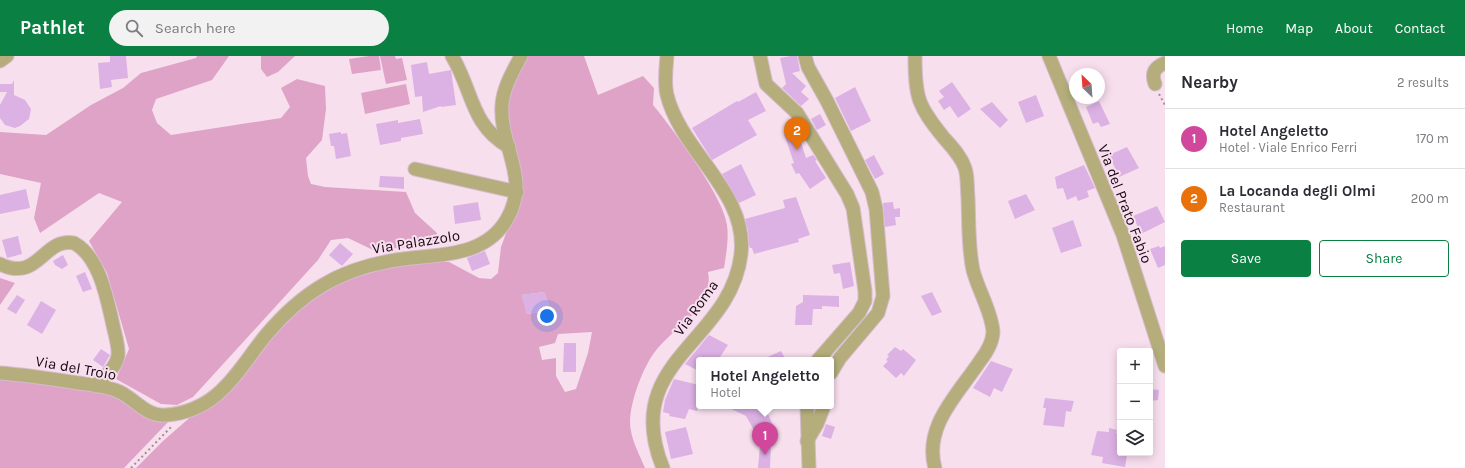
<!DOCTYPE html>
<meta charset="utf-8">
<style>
:root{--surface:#fff;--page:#f2f2f3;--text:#2b2b33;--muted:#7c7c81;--line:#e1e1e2;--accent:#0b8043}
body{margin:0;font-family:Karla,sans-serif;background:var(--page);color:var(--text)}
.controls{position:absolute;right:12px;bottom:12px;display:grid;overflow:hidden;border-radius:4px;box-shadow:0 2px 10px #0003}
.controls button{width:36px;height:36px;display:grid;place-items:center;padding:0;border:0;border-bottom:1px solid var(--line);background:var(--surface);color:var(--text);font:20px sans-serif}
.compass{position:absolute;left:1069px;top:12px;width:36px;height:36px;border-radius:50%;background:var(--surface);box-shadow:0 2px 10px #0003;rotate:335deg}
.you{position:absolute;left:547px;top:260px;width:14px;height:14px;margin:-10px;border:3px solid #fff;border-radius:50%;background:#1a73e8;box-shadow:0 0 0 6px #1a73e833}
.badge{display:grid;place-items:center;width:26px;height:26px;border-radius:50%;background:var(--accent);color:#fff;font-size:13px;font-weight:700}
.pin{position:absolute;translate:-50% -33px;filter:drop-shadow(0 1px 2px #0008)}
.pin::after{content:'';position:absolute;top:21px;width:14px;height:12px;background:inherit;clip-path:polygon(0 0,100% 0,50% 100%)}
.popup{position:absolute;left:696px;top:301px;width:138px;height:52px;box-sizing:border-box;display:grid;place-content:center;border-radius:4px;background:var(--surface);filter:drop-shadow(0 1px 3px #0005);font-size:13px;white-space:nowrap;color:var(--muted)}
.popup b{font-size:15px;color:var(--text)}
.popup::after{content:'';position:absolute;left:50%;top:100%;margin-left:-8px;border:8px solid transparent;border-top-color:var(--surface)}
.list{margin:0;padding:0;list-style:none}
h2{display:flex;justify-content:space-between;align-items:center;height:52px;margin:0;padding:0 16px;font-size:17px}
h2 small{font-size:13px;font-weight:400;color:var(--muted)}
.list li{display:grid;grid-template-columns:26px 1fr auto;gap:12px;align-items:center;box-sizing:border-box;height:60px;padding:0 16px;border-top:1px solid var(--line)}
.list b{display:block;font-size:15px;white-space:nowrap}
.list p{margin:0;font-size:13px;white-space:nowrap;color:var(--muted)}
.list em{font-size:13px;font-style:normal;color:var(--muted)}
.actions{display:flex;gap:8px;padding:12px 16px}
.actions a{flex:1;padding:9px 0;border:1px solid var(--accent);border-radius:4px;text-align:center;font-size:14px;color:var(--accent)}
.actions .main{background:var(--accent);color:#fff}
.icon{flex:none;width:22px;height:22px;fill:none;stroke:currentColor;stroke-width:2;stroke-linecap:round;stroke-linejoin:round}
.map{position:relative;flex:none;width:1165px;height:412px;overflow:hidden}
header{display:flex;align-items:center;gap:24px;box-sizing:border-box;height:56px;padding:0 20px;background:var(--accent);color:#fff}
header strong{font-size:19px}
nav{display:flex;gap:22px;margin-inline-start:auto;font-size:14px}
.search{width:280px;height:36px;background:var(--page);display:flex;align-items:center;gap:10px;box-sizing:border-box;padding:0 14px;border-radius:22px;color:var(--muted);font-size:15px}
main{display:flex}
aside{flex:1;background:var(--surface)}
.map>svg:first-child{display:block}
</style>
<header>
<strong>Pathlet</strong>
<div class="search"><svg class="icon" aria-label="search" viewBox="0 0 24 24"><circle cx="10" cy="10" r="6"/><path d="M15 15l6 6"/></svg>Search here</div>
<nav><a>Home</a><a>Map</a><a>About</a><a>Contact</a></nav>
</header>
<main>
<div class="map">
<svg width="1165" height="412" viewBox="0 0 1165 412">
<rect width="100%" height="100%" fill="#f8dfee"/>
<g fill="#dfa3c8" fill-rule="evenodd">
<polygon points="197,0 229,0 212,24 156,43 152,54 157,67 171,79 281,62 290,51 281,32 297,23 325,30 326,53 322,84 306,102 308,120 311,128 325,131 406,136 415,157 437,177 434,189 373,194 348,182 331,184 318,204 193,341 177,349 161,348 116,323 129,293 107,217 89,185 122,146 99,137 40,177 34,162 41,127 0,118 0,76 46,79 91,49 123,32 141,17 196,2"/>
<polygon points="261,0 295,0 278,16 267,21 261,13"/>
<polygon points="369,0 379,0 381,14 352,18 349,3"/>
<polygon points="380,0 395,0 396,3 402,2 407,24 386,28"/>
<path d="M 526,0 L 584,0 L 598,39 L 643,20 L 654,32 L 653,49 C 672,72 724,141 727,169 C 729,183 726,199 724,212 L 708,216 C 715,253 673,271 654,297 C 642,313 626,355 631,375 C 633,387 640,400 645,412 L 136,412 L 163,385 L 195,357 L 287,261 L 339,225 L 383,210 L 418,206 L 449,206 L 479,222 L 491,223 L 498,217 L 501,191 L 517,148 L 506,53 L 511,29 ZM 544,236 L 549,249 L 545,250 L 546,255 L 527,258 L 522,239 ZM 592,276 L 588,297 L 576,333 L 565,336 L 556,320 L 556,302 L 542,304 L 539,291 L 555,287 L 558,278 Z"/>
<polygon points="406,28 410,48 365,58 361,37"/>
<polygon points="0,222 15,227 0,249"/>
<polygon points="0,321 102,335 124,342 170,364 124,412 0,412"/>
</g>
<g fill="#dcb1e4">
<polygon points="110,0 126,0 128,22 111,24 112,31 100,33 98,7 110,6"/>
<polygon points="791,0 797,0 800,15 792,17 806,30 801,36 809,43 801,50 782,32 786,28 780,2"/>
<polygon points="427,6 429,18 451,14 456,49 441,51 441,50 423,56 422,40 415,41 411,9"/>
<polygon points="14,24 14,39 25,44 31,53 29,63 20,70 15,72 5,69 0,62 0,49 7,36 0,36 0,28 12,28"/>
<polygon points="952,26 971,53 958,62 950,50 944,54 938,45 944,41 939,35"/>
<polygon points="855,31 871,65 851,75 835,42"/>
<polygon points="756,36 766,55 748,64 757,79 712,104 692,72 737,45 738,46"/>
<polygon points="1036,39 1044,60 1026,67 1018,46"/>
<polygon points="1099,45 1110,68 1101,71 1098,66 1093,68 1086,51"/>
<polygon points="992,46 1008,64 1000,72 980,53"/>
<polygon points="820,58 826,69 817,74 811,63"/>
<polygon points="420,63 423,78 401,82 401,85 380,89 376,68 398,64 398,67"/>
<polygon points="796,71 806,102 813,99 817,104 815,105 826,122 810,133 799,117 796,118 791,108 794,107 784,78"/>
<polygon points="341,76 341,78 347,77 351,100 336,103 334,90 331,90 329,78"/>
<polygon points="1127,91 1139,112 1119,121 1109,99"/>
<polygon points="874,99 884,118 875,123 865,104"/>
<polygon points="741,108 756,139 739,147 722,118"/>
<polygon points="1084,109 1095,132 1087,135 1089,141 1078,145 1076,140 1067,144 1063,132 1057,133 1055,121"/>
<polygon points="380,120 404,121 404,133 379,131"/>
<polygon points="26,133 30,152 0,158 0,139"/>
<polygon points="1026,138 1035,154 1015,163 1008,145"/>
<polygon points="796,141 810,179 798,183 799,186 754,198 752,192 750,192 749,189 748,175 745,163 785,152 783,144"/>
<polygon points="478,146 481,164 455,168 453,150"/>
<polygon points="893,146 894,153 900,152 900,161 895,161 896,169 885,171 883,147"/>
<polygon points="1157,150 1165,166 1141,178 1133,160"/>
<polygon points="1073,164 1082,190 1061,197 1052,172"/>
<polygon points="18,180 22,198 7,202 2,184"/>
<polygon points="340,187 353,198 342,210 329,199"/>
<polygon points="1159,190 1160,192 1165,190 1165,209 1158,212 1150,193"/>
<polygon points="485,195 490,208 472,215 467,202"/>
<polygon points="63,199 68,209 62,213 55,209 53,205"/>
<polygon points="850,206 854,230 843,233 840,217 834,218 832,209"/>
<polygon points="85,216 92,233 83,236 76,220"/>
<polygon points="544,236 549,249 545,250 546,255 527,258 521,239"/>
<polygon points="932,236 942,256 932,260 921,240"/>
<polygon points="17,239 25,244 16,258 7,253"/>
<polygon points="803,239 839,240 839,251 822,250 822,253 813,253 812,269 795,269 796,250 803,246"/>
<polygon points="41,245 56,254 42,278 27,269"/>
<polygon points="709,279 728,289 718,304 699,304 699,315 685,308"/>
<polygon points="564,287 576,287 576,316 563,316"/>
<polygon points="895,291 901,295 903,293 916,304 904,320 901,317 896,322 883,310 888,305 886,304 889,300 887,299"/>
<polygon points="101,293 110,299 103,311 93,304"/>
<polygon points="781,295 786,304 761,304"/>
<polygon points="991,305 1013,313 1002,336 994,332 990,341 973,332"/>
<polygon points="674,323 699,329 699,349 697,355 689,353 685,363 669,360 670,358 663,356 665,344"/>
<polygon points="1150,333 1159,334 1158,344 1150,345"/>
<polygon points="1045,342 1074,345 1071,356 1066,355 1064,371 1043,369 1046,352 1043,352"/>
<polygon points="725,350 764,350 773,369 755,376 746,360"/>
<polygon points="826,368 835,371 831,383 822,380"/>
<polygon points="686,371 693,398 671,403 665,376"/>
<polygon points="1109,372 1117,374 1116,377 1120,378 1120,398 1127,399 1125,411 1102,407 1103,401 1091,399 1097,375 1109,376"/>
<polygon points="760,389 771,389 770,412 758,412"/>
</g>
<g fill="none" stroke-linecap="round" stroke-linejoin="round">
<g stroke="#d4bccb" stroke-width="15">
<g id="minor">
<path d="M 452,0 C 473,34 470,69 509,91"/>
<polyline points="760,0 766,28 797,57 847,138 853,152 865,235 865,245 859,257 818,304"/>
<polyline points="805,0 808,11 827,45 872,136 876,153 883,240 878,257 840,302 831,317"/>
<path d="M 915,0 C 915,42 918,50 944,82 C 952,91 961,100 965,112 C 968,121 967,132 968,142 C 969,165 968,191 973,214 C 978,234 991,254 993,275 C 993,286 987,296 980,305 C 959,337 923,370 935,412"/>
<polyline points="1049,0 1123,179 1165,310"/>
<polyline points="0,5 7,0"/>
<path d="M 1155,28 C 1151,17 1155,11 1165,7"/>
<polyline points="415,113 517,136"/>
<path d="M 0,208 C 39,227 43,181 74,187 C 100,201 107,243 113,269 C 115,279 119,290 118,300 C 116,312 104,321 96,330"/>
<path d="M 0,317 C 27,319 53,323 79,327 C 93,329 107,330 120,336 C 136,344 147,361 166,359 C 219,355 237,315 266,279 C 282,260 301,242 323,229 C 343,217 368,209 390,205 C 431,197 483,205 507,163 C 531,121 499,91 502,49 C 503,32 513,15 521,0"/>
<polyline points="807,350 809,412"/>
<polyline points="807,385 817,368 824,350"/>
<path d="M 663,412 C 619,305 731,287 741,198 C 748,136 681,96 667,39 C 664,26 666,13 667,0"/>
</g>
</g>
<g stroke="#a38c9a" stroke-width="2" stroke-dasharray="2 3" stroke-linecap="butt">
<polyline points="1159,38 1165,49"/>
<polyline points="131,412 172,370"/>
</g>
<use href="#minor" stroke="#b5ae7c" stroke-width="13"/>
</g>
<g text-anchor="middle" stroke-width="4" stroke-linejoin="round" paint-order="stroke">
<g font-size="15" fill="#1a0614" stroke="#f8dfee">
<text transform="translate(1125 148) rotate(69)" y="5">Via del Prato Fabio</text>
<text transform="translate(416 186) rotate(-9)" y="5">Via Palazzolo</text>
<text transform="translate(696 252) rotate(-54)" y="5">Via Roma</text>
<text transform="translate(76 312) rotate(10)" y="5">Via del Troio</text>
</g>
</g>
</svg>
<div class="controls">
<button>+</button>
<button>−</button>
<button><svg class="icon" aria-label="layers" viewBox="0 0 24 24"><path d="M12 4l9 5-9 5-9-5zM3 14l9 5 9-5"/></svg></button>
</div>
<svg class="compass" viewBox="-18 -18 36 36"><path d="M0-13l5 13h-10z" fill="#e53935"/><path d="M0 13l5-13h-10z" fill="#7c7c81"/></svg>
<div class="you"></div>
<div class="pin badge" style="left:765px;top:399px;background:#d1479c">1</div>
<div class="popup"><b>Hotel Angeletto</b>Hotel</div>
<div class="pin badge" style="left:797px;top:94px;background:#e8710a">2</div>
</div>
<aside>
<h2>Nearby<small>2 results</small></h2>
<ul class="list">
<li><span class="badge" style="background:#d1479c">1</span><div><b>Hotel Angeletto</b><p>Hotel · Viale Enrico Ferri</p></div><em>170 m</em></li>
<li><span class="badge" style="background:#e8710a">2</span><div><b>La Locanda degli Olmi</b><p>Restaurant</p></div><em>200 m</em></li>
</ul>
<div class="actions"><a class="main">Save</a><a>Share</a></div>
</aside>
</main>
